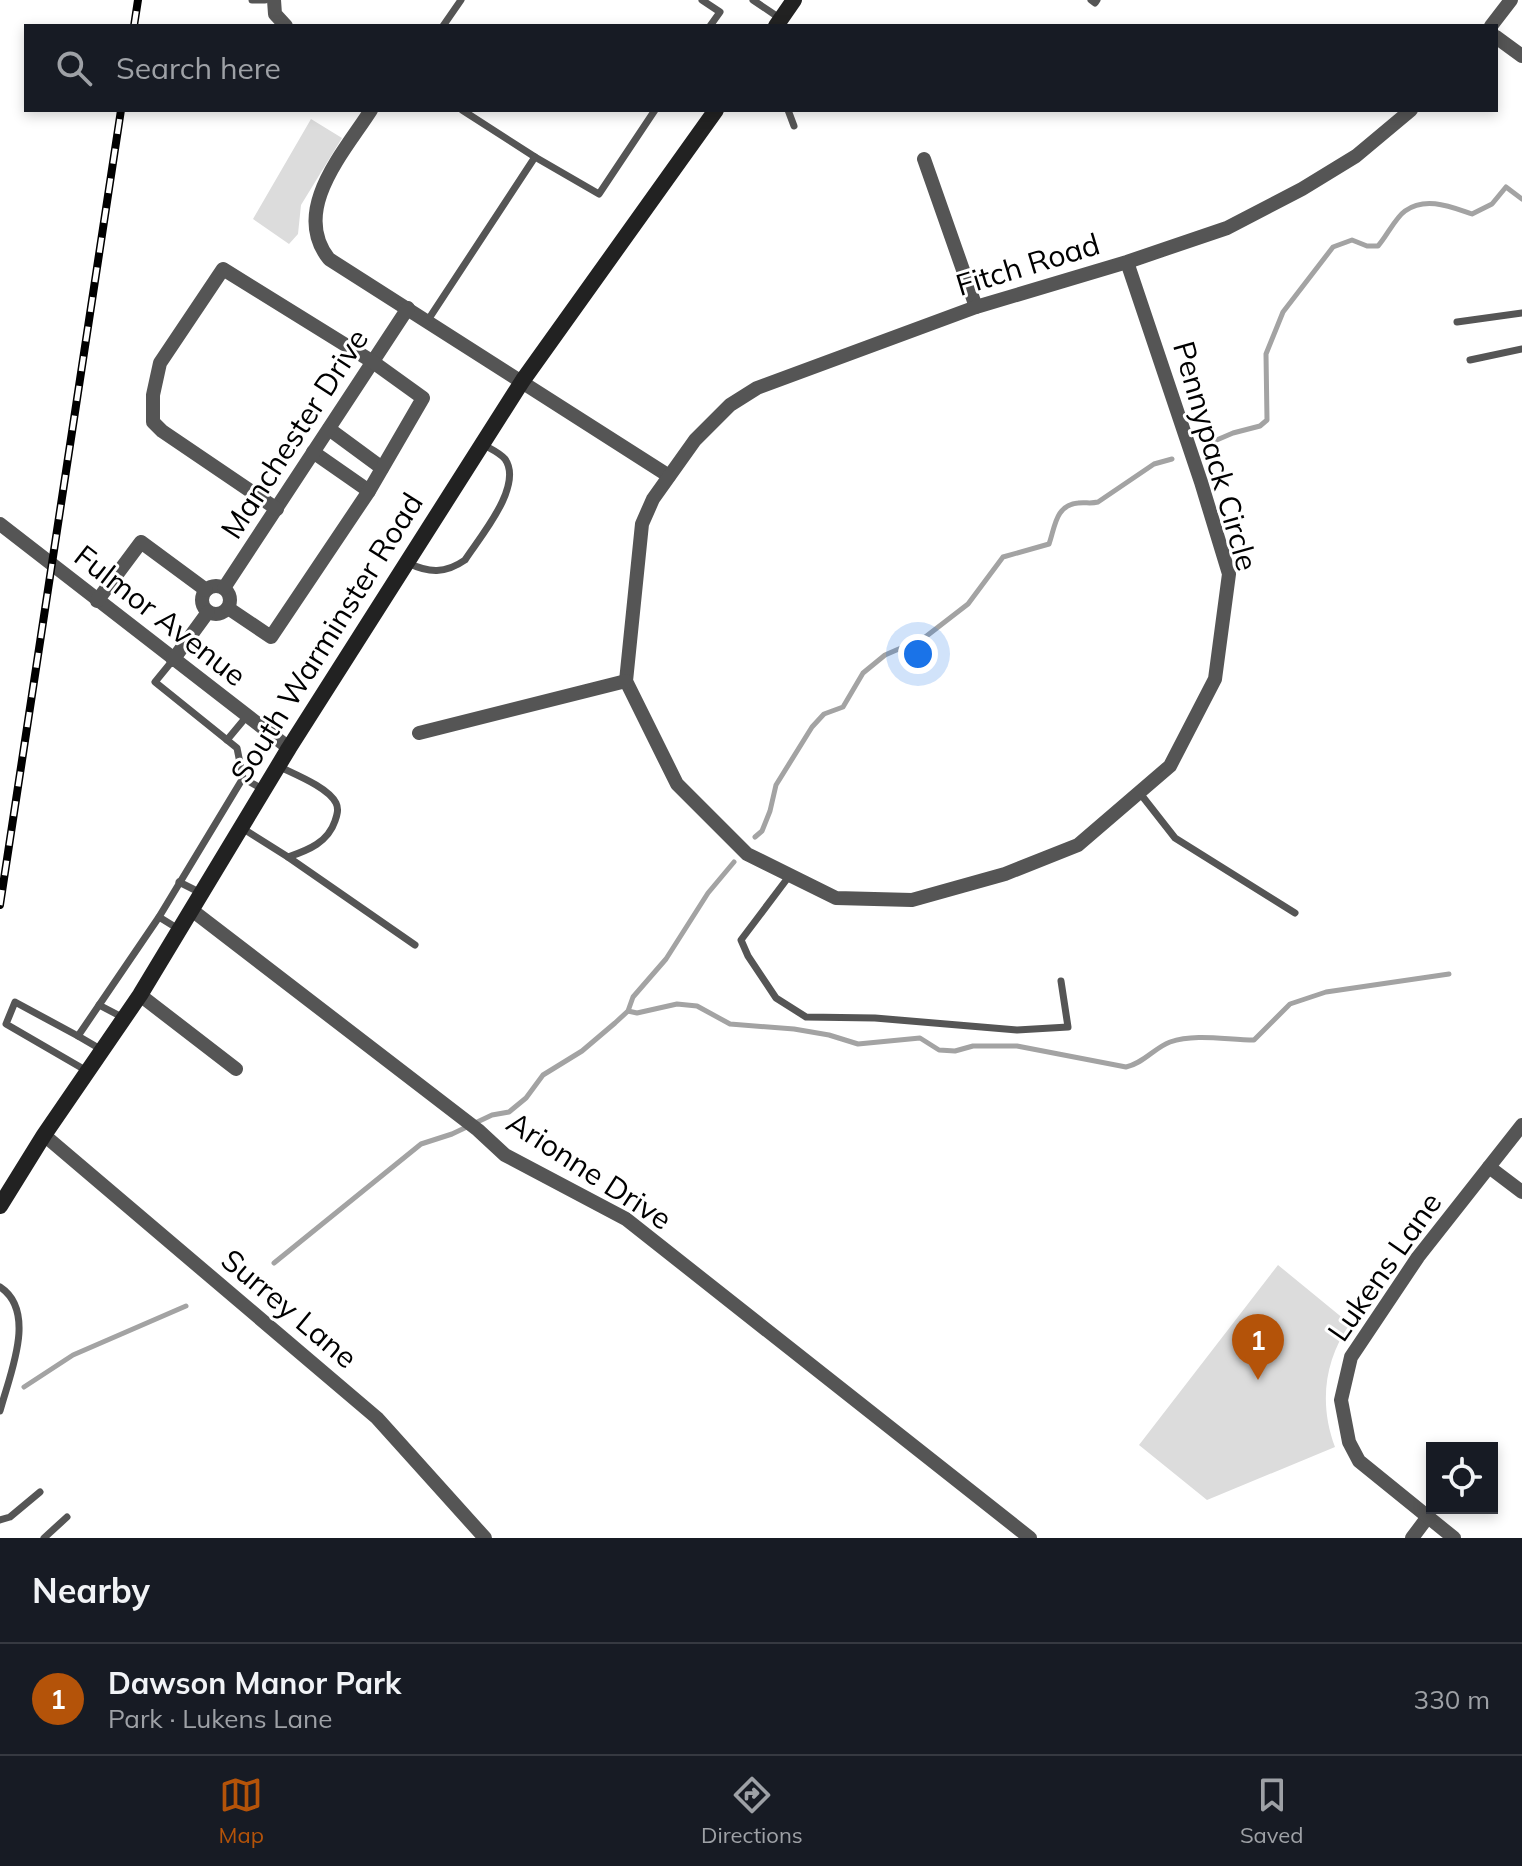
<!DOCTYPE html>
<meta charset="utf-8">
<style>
:root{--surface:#171b24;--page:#242831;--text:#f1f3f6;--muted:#9ea1a6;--line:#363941;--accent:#b45309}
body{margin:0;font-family:Mulish,sans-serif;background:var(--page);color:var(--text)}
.controls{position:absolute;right:24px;bottom:24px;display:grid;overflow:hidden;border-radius:0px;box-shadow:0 4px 12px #0003}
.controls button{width:72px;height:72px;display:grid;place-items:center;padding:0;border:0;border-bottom:2px solid var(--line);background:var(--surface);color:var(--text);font:40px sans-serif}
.you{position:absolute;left:918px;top:654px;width:28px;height:28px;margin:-20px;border:6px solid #fff;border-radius:50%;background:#1a73e8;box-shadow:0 0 0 12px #1a73e833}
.badge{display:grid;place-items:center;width:52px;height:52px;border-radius:50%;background:var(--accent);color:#fff;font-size:26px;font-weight:700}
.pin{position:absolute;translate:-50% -66px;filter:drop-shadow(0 2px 4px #0008)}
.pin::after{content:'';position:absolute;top:42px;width:28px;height:24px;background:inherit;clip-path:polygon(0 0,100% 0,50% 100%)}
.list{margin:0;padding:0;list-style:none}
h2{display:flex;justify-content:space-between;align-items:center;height:104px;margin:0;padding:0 32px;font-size:34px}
h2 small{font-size:26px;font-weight:400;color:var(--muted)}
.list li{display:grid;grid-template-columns:52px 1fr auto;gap:24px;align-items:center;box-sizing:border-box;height:112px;padding:0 32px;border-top:2px solid var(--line)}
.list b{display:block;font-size:30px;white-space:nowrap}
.list p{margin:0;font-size:26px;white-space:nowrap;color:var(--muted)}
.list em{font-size:26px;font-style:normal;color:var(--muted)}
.icon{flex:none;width:44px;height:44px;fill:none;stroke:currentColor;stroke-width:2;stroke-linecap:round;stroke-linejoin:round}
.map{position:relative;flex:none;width:1522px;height:1538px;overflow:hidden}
.search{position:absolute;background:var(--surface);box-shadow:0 4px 12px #0003;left:24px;right:24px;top:24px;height:88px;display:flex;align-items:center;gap:20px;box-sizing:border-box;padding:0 28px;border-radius:0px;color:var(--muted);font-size:30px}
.sheet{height:216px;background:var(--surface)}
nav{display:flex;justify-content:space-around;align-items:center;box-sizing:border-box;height:112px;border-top:2px solid var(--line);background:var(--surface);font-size:22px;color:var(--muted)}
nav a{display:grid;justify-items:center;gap:4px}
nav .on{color:var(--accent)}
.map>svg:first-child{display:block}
</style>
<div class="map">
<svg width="1522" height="1538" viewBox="0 0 1522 1538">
<rect width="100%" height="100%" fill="#fff"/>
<g fill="#dcdcdc">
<polygon points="311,119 342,138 301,205 298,234 289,244 253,219"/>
<path d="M 1278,1265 L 1350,1324 C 1324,1360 1319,1405 1335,1447 L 1207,1500 L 1139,1445 Z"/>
</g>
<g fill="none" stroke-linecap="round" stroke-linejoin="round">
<g stroke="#a3a3a3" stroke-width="5">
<path d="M 1205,445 L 1233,433 L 1260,426 L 1267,420 L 1266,354 L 1283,312 L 1333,247 L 1352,240 L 1367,246 L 1378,246 C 1387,236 1395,218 1405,211 C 1426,196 1451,207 1472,214 L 1492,204 L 1506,187 L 1522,199"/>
<path d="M 755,837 L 762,831 L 770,811 L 776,785 L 812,727 L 824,714 L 843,707 L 863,673 L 885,655 L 924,638 L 968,604 L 1003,557 L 1049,544 C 1055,528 1055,505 1078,503 C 1086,502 1090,504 1098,502 L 1154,464 L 1172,459"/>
<path d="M 628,1011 L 637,1013 L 677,1004 L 697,1006 L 730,1024 L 794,1029 L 829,1035 L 858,1044 L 920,1038 L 939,1050 L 955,1051 L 973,1046 L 1017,1046 L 1126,1067 C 1144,1063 1154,1048 1170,1042 C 1196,1033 1227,1040 1254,1040 L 1290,1004 L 1326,992 L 1449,974"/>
<polyline points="274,1263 421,1144 452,1134 492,1115 509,1112 526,1098 543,1075 582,1051 615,1023 628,1011 633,997 666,959 708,893 734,862"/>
<polyline points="24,1387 73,1355 186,1306"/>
</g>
<g stroke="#555" stroke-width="7">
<polyline points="252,0 265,0"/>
<polyline points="702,0 720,12 710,26"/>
<polyline points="753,0 781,19"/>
<polyline points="1091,0 1095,3 1097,0"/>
<polyline points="443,26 461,0"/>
<polyline points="462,110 535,157"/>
<polyline points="788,110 794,126"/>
<polyline points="428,320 535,157 599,194 655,110"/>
<polyline points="1457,322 1522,313"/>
<polyline points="1470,360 1522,349"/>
<path d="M 408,563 C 429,573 445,574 465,560 C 479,538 524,486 505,459 C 500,453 491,449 484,445"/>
<polyline points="173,660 155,682 237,748 243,778"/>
<polyline points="227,740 247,716"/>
<polyline points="1139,792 1175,838 1295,913"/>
<path d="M 242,828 L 288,857 C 309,850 328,842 335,821 C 337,815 339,809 336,803 C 328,787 294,774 278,766"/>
<polyline points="288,857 415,945"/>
<polyline points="790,875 741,940 748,956 776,998 806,1017 875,1018 1017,1030 1068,1027 1061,981"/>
<polyline points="179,882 201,893"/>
<polyline points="159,917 180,930"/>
<polyline points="99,1005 124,1018"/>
<polyline points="78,1036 102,1050"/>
<polyline points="87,1071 6,1024 15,1002 78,1036 159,917 243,778 264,790"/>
<path d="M 0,1287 C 38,1312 9,1376 0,1411"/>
<polyline points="0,1520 10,1517 40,1492"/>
<polyline points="44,1538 67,1517"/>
</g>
<g stroke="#555" stroke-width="14">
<polyline points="274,0 275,14 286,26"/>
<polyline points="1491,26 1511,0"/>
<polyline points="1496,37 1522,56"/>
<path d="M 371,110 C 345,151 290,210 329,259 L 669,476"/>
<polyline points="924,159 976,307"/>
<polyline points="1127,262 1201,482 1229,574 1215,679 1170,766 1078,845 1005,874 912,900 836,898 747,854 677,784 626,681 642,524 653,499 695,440 730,405 757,388 976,307 1127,262 1227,228 1302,189 1356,156 1411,110"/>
<polyline points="329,429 382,468"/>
<polyline points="313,452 369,491"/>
<polyline points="0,524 289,748"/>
<circle cx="216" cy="600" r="14"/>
<polyline points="224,588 408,308"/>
<polyline points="97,601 141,542 206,590"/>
<polyline points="228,608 271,637 369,491 423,398 373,362 223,269 160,363 153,395 153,422 162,431 277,509"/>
<polyline points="173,660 208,612"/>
<polyline points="419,733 626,681"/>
<polyline points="193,911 478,1130 505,1155 626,1219 1030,1538"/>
<polyline points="140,995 236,1069"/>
<polyline points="44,1135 377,1418 485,1538"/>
<polyline points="1489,1167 1522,1192"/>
<polyline points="1412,1538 1427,1518"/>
<polyline points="1454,1538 1359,1461 1349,1442 1341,1400 1351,1357 1418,1257 1522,1125"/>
</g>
<g stroke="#222" stroke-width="16">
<polyline points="776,26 794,0"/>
<polyline points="0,1206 44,1135 140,995 289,748 523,380 716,110"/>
</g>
<g stroke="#000" stroke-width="8">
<g id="rail">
<polyline points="134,26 138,0"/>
<polyline points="0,905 121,110"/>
</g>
</g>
<use href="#rail" stroke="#fff" stroke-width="5" stroke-dasharray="15" stroke-linecap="butt"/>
</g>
<g text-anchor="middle" stroke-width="6" stroke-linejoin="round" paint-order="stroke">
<g font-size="30" fill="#000" stroke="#fff">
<text transform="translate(1028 265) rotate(-17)" y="10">Fitch Road</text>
<text transform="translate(295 434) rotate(-57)" y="10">Manchester Drive</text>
<text transform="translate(1215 456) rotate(74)" y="10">Pennypack Circle</text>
<text transform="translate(160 616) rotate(38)" y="10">Fulmor Avenue</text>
<text transform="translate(327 638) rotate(-58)" y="10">South Warminster Road</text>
<text transform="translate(589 1171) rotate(33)" y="10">Arionne Drive</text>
<text transform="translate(1385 1267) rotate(-55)" y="10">Lukens Lane</text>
<text transform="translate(289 1309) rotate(40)" y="10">Surrey Lane</text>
</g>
</g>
</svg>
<div class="controls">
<button><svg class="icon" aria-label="locate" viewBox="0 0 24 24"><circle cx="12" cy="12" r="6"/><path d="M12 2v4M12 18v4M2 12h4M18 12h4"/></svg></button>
</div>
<div class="you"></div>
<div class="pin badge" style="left:1258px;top:1380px">1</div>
<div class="search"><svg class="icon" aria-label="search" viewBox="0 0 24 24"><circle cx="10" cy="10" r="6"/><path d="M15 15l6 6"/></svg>Search here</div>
</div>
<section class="sheet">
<h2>Nearby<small></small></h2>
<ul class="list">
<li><span class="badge">1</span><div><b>Dawson Manor Park</b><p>Park · Lukens Lane</p></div><em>330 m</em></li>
</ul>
</section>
<nav>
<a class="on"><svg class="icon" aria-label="map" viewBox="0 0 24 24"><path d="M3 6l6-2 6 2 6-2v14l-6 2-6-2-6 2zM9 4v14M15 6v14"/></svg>Map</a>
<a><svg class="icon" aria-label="directions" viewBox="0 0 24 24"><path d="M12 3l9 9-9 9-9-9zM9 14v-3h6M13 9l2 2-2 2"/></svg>Directions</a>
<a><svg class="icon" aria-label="saved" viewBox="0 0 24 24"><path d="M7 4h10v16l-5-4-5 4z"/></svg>Saved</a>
</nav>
